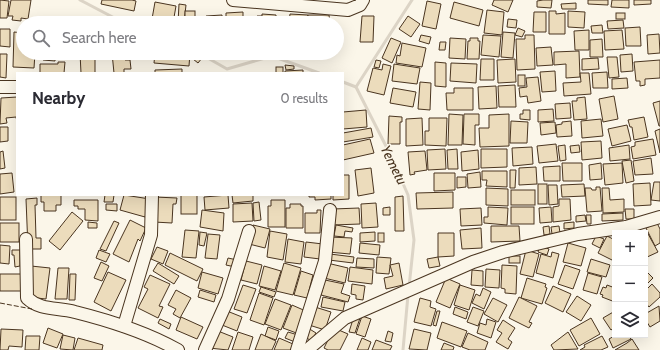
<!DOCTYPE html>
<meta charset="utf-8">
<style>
:root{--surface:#fff;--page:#f2f2f3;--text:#2b2b33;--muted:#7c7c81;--line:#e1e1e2}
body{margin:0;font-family:Cabin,sans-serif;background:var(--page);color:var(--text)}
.controls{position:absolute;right:12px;bottom:12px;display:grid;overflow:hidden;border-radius:0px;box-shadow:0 4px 16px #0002}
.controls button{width:36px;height:36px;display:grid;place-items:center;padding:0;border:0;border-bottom:1px solid var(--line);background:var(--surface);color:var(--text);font:20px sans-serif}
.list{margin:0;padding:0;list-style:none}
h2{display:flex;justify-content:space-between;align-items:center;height:52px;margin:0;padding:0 16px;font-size:17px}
h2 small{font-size:13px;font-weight:400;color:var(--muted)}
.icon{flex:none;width:22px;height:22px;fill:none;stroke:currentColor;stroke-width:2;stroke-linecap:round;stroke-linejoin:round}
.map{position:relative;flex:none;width:660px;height:350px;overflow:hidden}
.search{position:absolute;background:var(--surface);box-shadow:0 4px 16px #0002;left:16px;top:16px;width:328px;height:44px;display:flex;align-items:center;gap:10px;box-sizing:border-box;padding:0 14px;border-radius:22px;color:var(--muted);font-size:15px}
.panel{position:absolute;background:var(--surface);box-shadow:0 4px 16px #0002;left:16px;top:72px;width:328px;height:124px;border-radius:0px}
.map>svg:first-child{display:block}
</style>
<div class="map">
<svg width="660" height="350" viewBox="0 0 660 350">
<rect width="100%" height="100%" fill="#fbf6e9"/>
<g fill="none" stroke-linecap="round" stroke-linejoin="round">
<g stroke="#dcd4c6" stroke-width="3">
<polyline points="80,0 124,23"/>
<polyline points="199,53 227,69 272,56 319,73"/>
<polyline points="343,82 356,87"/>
<polyline points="409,287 414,240 408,195 391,156 356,87 412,0"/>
<polyline points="403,350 408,295"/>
</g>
</g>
<g fill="#ecdcbc" stroke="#4a3520">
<polygon points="0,0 9,1 7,18 0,18"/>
<polygon points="11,0 31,0 28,19 21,18 21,21 12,20 13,16 8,16"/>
<polygon points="102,0 132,0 136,1 134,11 101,4"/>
<polygon points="494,0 513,0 508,12 492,5"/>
<polygon points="543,0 552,0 551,8 537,7 537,1"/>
<polygon points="588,0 608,0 608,5 588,4"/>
<polygon points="612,0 629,0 629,8 611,7"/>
<polygon points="634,0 651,0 651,4 634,5"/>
<polygon points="427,1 441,4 436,29 422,26"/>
<polygon points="155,2 176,6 173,23 152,19"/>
<polygon points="454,2 483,10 479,26 450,18"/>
<polygon points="576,3 576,9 562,9 561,4"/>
<polygon points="179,4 186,5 184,23 178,23"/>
<polygon points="487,10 504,12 502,35 484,33"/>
<rect x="185" y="11" width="10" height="12"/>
<polygon points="549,11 556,11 556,14 565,13 565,34 549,34"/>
<polygon points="568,11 585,12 584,28 568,27"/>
<polygon points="243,12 243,23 226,23 226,13"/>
<polygon points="534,12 546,12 546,32 533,32"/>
<rect x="616" y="13" width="9" height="6"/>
<polygon points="262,14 276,15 276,23 257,23 257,16 262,16"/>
<polygon points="290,14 308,15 308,23 289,23"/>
<polygon points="222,15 222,23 206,23 206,16"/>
<polygon points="308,15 329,15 330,23 308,23"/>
<polygon points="362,16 374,16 373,42 360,42"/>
<polygon points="408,16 420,24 411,37 399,29"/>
<polygon points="508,19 517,20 516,28 507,27"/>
<polygon points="623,20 624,28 608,29 607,21"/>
<polygon points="602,25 603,33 592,33 591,26"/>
<polygon points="640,27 641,46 626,46 625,28"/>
<polygon points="518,28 525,31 522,37 515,35"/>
<polygon points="0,29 10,29 10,47 0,46"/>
<polygon points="589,30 589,50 575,50 574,31"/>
<polygon points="622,30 624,49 605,50 604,31"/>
<polygon points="14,32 23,33 23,53 35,53 34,68 13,67"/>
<polygon points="503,32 515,33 513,58 501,57"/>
<polygon points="659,34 660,53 648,54 647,35"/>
<polygon points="421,35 431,37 429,44 419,41"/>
<polygon points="483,35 501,36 499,57 481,55"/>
<polygon points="525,35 534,35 535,69 517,70 516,39 525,39"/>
<polygon points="391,38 401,42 392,63 382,58"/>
<polygon points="450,38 466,39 465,59 449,58"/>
<polygon points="470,38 478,38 478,41 480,41 479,59 467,59 468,41 470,41"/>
<polygon points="602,39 603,57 590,57 590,40"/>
<polygon points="440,42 446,42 445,50 439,50"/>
<polygon points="402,43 426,48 422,67 396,63 397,55 400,56"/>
<polygon points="551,47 553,65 537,66 536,48"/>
<polygon points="579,51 580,77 566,78 566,64 554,65 554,52"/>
<polygon points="44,53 55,53 55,61 43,60"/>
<polygon points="80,53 95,53 95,73 81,73"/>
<polygon points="112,53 122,53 122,55 124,55 125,60 130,60 131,69 124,69 124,73 114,73"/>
<polygon points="155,53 190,53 189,66 154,63"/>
<polygon points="196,53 202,58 198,63 193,59"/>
<polygon points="232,53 253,53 254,57 232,58"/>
<polygon points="290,53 310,53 310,55 290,56"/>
<polygon points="0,54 7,54 6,78 0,77"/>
<polygon points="632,54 633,71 621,72 620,55"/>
<polygon points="607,57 617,57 619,77 609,78"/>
<polygon points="598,58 599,69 582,70 582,59"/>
<polygon points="481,59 494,59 494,80 480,80"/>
<polygon points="515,59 516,82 498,83 497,60"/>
<polygon points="376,60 381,61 379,68 374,67"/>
<polygon points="660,60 660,78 645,79 645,85 640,86 640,81 636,81 634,62"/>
<polygon points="58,62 65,62 64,73 40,73 40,64 58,64"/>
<polygon points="435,62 446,63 446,87 435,86"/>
<polygon points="451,63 477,64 476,83 450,81"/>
<polygon points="383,64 391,66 384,95 367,91 373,68 382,70"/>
<polygon points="394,64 420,68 417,84 392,81"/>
<polygon points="285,65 294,66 294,69 286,70"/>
<rect x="276" y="67" width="7" height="6"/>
<polygon points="182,69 182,73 155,73 155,70"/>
<polygon points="303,70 303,73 285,73 285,71"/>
<polygon points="555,71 556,91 542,92 540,72"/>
<polygon points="607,72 608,88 593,88 592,73"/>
<polygon points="580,73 589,73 591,94 564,96 563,83 581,82"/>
<rect x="518" y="75" width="7" height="11"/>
<polygon points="538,77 541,101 528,103 527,96 520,97 519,88 527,87 526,78"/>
<polygon points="627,78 628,88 612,89 612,79"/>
<polygon points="420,82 431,83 430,110 418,109"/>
<polygon points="515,85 516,107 499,107 498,86"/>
<polygon points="496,86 497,108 479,109 478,87"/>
<polygon points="393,88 416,92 413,107 390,103"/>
<polygon points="454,88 473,88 473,110 447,110 446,93 454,93"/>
<polygon points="614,96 618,119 603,122 599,99"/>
<polygon points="17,97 17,122 16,117 6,118 7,123 0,124 1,98"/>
<polygon points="585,97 587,119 574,120 572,101 577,101 577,98"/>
<polygon points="660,101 660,126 659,126 653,103"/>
<polygon points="570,103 571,118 556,119 555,104"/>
<polygon points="553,109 554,121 538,122 538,110"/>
<polygon points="366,110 367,127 343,129 343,112"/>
<polygon points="523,110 530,110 530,120 520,119 520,114 523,114"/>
<polygon points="449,114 463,115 462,145 448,145"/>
<polygon points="464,114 479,114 479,125 475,125 475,145 463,144"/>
<polygon points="509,114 509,146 480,147 479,128 489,128 489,115"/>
<polygon points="389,116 402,117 402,122 400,122 400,144 388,144"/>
<polygon points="644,117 648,137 634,140 632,127 630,127 628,120"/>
<polygon points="422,118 423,145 406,146 406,119"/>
<polygon points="429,118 447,118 446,146 425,145 425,131 429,131"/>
<polygon points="601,119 603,136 582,138 581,121"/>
<polygon points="511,121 528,122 527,143 510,143"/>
<polygon points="571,121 572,136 557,137 556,125 562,124 562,122"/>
<polygon points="555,122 556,133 541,135 540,123"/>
<polygon points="627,125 631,141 612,146 608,129"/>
<polygon points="0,127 8,127 8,141 0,142"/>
<polygon points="371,128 373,137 343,142 343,133"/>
<polygon points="660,129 660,153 655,131"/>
<polygon points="370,139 374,153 343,160 343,145"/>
<polygon points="653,139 656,155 633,159 631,147 635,146 635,142"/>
<polygon points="601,141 602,158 582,160 581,142"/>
<polygon points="556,144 558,161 539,163 537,146"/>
<polygon points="565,145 566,160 560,161 558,146"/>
<polygon points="579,145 580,152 571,153 570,146"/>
<polygon points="629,145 630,159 610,161 609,148"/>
<polygon points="532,147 533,164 513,166 512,148"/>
<polygon points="445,149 446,169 428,170 427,150"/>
<polygon points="457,149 458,169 448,169 447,150"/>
<polygon points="481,149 507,149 507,167 481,168"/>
<polygon points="478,150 479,169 462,171 461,152"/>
<polygon points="3,151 5,168 0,169 0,152"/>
<polygon points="425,151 427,170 414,172 415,174 410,175 408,152"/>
<polygon points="651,158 653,174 635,175 633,161"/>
<polygon points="631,160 634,181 626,183 622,161"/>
<polygon points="562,163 582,163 582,181 563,181"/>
<polygon points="601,163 602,179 590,180 589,165"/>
<polygon points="622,163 623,183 605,185 603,164"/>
<polygon points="560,166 560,181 544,181 543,167"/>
<polygon points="536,167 537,184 519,185 519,168"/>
<polygon points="371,168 374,193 358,196 355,170"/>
<polygon points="510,170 516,170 515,188 510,188"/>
<polygon points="482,171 507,171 507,187 486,186 487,180 482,180"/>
<polygon points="480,172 481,187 468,188 467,174"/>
<polygon points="12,173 14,192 0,194 0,174"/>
<polygon points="434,173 455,173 455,190 434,191"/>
<polygon points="343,175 349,175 349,199 333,200 333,195 343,195"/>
<polygon points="457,177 466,177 466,187 457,188"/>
<polygon points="654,182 660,182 660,201 651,200"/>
<polygon points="650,183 651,205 634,206 633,184"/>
<rect x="538" y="184" width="9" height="20"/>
<polygon points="584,184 585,196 562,197 561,185"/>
<polygon points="548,185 557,185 558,204 549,205"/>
<polygon points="596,187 600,187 602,211 587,212 585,188 591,188 592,190 596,190"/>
<polygon points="486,188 508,189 508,206 486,205"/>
<polygon points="602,188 609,188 610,200 624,199 624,212 603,213"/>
<rect x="511" y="190" width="24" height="15"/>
<polygon points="453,192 453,208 417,209 416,193"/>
<polygon points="41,195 61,195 61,205 56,205 56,211 44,211 44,202 41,202"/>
<polygon points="105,195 114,195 113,202 104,202"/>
<polygon points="124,195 150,199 145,217 120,210"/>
<rect x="181" y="195" width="16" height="19"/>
<polygon points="228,195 229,208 205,210 204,197"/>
<polygon points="232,195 253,195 253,201 233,203"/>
<polygon points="309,195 331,195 331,199 315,200 315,197 309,197"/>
<polygon points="403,196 404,231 395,231 395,197"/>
<rect x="0" y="197" width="16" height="23"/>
<polygon points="155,197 177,198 176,204 173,204 172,223 154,222"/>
<polygon points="37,198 37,205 35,205 36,238 41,238 41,249 28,249 26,199"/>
<polygon points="559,199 570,199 571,220 553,222 553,207 559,206"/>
<polygon points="74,200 98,200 98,221 85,220 85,209 78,209 78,206 74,206"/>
<polygon points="271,200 285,200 285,227 268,227 268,206 271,206"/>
<polygon points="259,202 261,220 254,221 253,203"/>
<polygon points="252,203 253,221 233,222 233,204"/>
<polygon points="376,203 378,227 362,228 361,204"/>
<polygon points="106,204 117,204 117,211 106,210"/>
<polygon points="290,204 301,204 301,206 303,206 303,228 286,228 286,208 290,208"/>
<polygon points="390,207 390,215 383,215 383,208"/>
<polygon points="488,207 508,208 507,225 484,223 484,217 488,217"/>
<rect x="511" y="207" width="23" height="17"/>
<polygon points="551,207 552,222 540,223 539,208"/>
<polygon points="359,208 360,224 333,225 333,209"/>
<polygon points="481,208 482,225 461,226 460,209"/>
<polygon points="625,209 634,209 634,219 626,219"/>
<polygon points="202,210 224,213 223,231 200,227"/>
<polygon points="317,210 321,210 320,233 305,233 305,213 317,213"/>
<polygon points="72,212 83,221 60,250 49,241"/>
<polygon points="623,213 623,220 602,221 602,214"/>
<polygon points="585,215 586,221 576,222 576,216"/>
<polygon points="586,215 591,215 591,224 587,224"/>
<polygon points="130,220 146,228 140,241 138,239 129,262 113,254"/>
<polygon points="114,221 119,223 106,251 100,249"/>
<polygon points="88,222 97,223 97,228 88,228"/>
<polygon points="574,222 574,228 564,229 564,223"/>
<rect x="0" y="223" width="19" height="19"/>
<polygon points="657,223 660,229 660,243 655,246 646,228"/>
<polygon points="253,225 270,229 265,248 249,244"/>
<polygon points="336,225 353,228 352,232 345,231 344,237 334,236"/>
<polygon points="491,226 519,226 520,241 491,242"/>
<polygon points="549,226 550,234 544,235 543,227"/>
<polygon points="559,226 560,233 552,234 551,227"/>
<polygon points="481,228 482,248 462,249 460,230"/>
<polygon points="185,230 199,231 196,258 182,257"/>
<polygon points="270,231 287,234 283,260 267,257"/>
<polygon points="200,232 207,233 204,246 199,245"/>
<polygon points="375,232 375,241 360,242 360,233"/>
<polygon points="647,232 658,252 645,258 645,233"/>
<rect x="378" y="233" width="6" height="9"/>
<polygon points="438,233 454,233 454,256 438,257"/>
<polygon points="208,234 220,235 217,259 205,258"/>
<polygon points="596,236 604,239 600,248 592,244"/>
<polygon points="607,236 615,240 614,261 598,253"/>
<polygon points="330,237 352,238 350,254 328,252"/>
<polygon points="288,239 304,242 301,264 285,262"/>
<polygon points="306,242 323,244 320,259 304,257"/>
<polygon points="360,243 380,245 379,255 359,253"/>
<polygon points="568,243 586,248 581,266 563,262"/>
<polygon points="0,245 10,246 9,264 0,263"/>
<polygon points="540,246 549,249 547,255 538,252"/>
<polygon points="157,247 168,251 163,264 151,259"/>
<polygon points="12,250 20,250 20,266 15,267 14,255 12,255"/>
<polygon points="99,250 110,254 106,262 96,258"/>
<polygon points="526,250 539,254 533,277 520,274"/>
<polygon points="552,252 559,254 553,278 536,273 541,254 551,257"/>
<polygon points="170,253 203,269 197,281 165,265"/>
<polygon points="330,254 354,257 353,263 329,260"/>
<rect x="509" y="256" width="11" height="7"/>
<polygon points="377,257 391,258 389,274 376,273"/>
<polygon points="438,257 440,266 429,268 427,259"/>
<polygon points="228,258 237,260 235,267 226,265"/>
<polygon points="357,258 374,259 374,268 356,267"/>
<polygon points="591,259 610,265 606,277 587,272"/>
<polygon points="246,261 262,265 257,284 241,280"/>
<polygon points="101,262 109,266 102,281 94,278"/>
<polygon points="158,263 179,276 174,284 153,271"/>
<polygon points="284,263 301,268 293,295 276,291"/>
<polygon points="327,263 348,268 345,283 324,278"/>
<polygon points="399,263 403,285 386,289 384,278 393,276 390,265"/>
<polygon points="502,265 517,266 516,294 505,293 505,289 501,288"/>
<polygon points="565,265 580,270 573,289 558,284"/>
<polygon points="31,266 50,268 46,299 28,297"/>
<polygon points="264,266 281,271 275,290 259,286"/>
<polygon points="350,267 373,270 372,284 348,281"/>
<polygon points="58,268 69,268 67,299 55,299"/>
<polygon points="486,269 500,270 499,288 485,287"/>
<polygon points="472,270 483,271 483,286 471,285"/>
<polygon points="645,270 653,278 645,286"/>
<polygon points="301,271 313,275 307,298 294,295"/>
<polygon points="108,272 126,280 111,311 94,302"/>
<polygon points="202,272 223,278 218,294 198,288"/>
<polygon points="588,273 602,277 597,294 583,290"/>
<rect x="0" y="274" width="21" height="17"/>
<polygon points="70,274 76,274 75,300 69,300"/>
<polygon points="150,275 170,284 159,306 163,307 158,318 138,308 148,289 144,287"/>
<polygon points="446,278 460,284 450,308 436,302"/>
<polygon points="527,278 546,284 545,287 547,288 542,304 521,298"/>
<polygon points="325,280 344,284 341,293 350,296 348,302 321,295"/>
<polygon points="352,284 365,286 363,300 356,299 356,295 351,294"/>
<polygon points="652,284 660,293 660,297 649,307 645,302 645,291"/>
<polygon points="243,285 256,289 247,313 234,309"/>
<polygon points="460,285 475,290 469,310 454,305"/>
<polygon points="607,285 615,288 615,302 602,297 603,295 600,294 603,287 606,288"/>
<polygon points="553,286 571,294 563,312 545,303"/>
<polygon points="261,287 276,292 274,297 259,292"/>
<polygon points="483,288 491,292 484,309 472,303 476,294 480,296"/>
<polygon points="176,290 191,298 180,318 173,314 176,309 168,305"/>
<polygon points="200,290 216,295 214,302 198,297"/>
<polygon points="259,293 273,298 264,325 250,320"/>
<polygon points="577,296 591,305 581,321 566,312"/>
<polygon points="323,297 345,302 343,311 321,307"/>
<polygon points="519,297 537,306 529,322 532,323 529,328 509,318"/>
<polygon points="420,298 431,301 430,307 436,309 431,326 414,322"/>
<polygon points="493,298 507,305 498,322 484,314"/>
<polygon points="275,299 291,305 281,330 265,324"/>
<polygon points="292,305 308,312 299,334 283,328"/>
<polygon points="659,306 660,321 650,327 645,319 647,318 645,314"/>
<polygon points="315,307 331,312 325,330 309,325"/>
<polygon points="455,307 468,312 466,319 453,314"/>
<polygon points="473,307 484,311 478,326 467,322"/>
<polygon points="227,311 242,317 237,331 222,325"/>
<polygon points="437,311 440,311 436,326 433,325"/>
<polygon points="615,311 615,327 611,330 603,318"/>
<polygon points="354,316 360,318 355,333 349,332"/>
<polygon points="362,316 371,319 365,337 356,334"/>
<polygon points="181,317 203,327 197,339 176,330"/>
<polygon points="591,318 600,334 579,346 570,330"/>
<polygon points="160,319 171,324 169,329 158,323"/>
<polygon points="487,319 496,322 491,338 477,333 480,323 486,325"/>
<polygon points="503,320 515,328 508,339 512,342 508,349 496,342 502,333 497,330"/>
<polygon points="442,322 467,331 461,347 437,338"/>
<polygon points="268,327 279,331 276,340 265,336"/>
<polygon points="48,328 63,334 57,348 43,343"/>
<polygon points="308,328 316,333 311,341 303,335"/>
<polygon points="334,328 348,334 340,350 328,350 324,348"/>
<polygon points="1,329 23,330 22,347 9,346 8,350 0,350"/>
<polygon points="414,329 431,333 427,350 409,349"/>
<polygon points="218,331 233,337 228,350 209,348"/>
<polygon points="388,331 393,333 391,342 385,341"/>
<polygon points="238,332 253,337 249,350 232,350"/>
<polygon points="288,332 298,335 295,342 285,338"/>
<polygon points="568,332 578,349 554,350 551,345"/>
<polygon points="468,333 488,342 485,350 470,350 462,347"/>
<polygon points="261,334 276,341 272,350 255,350"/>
<polygon points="63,335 75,338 73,350 60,349"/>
<polygon points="616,335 628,335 631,339 613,348 609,339"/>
<polygon points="26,336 40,336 39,350 25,350"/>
<polygon points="602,336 608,347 601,350 580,350 585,347 584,345"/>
<polygon points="78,338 103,345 102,350 74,350"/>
<polygon points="279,338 293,344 291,350 274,350"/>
<polygon points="362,338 371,342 368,350 357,350"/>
<polygon points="632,339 639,350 615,350 627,343"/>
<polygon points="376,340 392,346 390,350 372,350"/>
<polygon points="444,343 454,347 453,350 441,350"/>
</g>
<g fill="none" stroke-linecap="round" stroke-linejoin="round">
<g stroke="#4a3520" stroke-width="14">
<g id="minor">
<polyline points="233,0 348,10 360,5 363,0"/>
<polyline points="0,87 17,87"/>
<path d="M 26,239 L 27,298 C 41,311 57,307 75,312 C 111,321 146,332 178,350"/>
<polyline points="124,326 151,235 152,195"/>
<polyline points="205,350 228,299 249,231"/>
<polyline points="297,350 325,261 330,210"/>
<polyline points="307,350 345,318 473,262 503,252 578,234 626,227 660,217"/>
</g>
</g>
<use href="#minor" stroke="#fbf6e9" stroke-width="12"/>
<polyline stroke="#4a3520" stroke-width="1" stroke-dasharray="5 2" stroke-linecap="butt" points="0,303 32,309"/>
</g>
<g text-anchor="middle" stroke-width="3" stroke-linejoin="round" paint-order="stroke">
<g font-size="14" font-style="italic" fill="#4a3520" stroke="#fbf6e9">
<text transform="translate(394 165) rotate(64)" y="5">Yemetu</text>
</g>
</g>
</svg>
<div class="controls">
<button>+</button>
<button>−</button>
<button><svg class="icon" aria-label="layers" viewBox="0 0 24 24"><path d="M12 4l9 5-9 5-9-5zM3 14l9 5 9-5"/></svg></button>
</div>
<div class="search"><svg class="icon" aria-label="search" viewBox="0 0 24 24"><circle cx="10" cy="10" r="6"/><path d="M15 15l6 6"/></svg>Search here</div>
<section class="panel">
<h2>Nearby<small>0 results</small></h2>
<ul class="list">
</ul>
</section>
</div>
